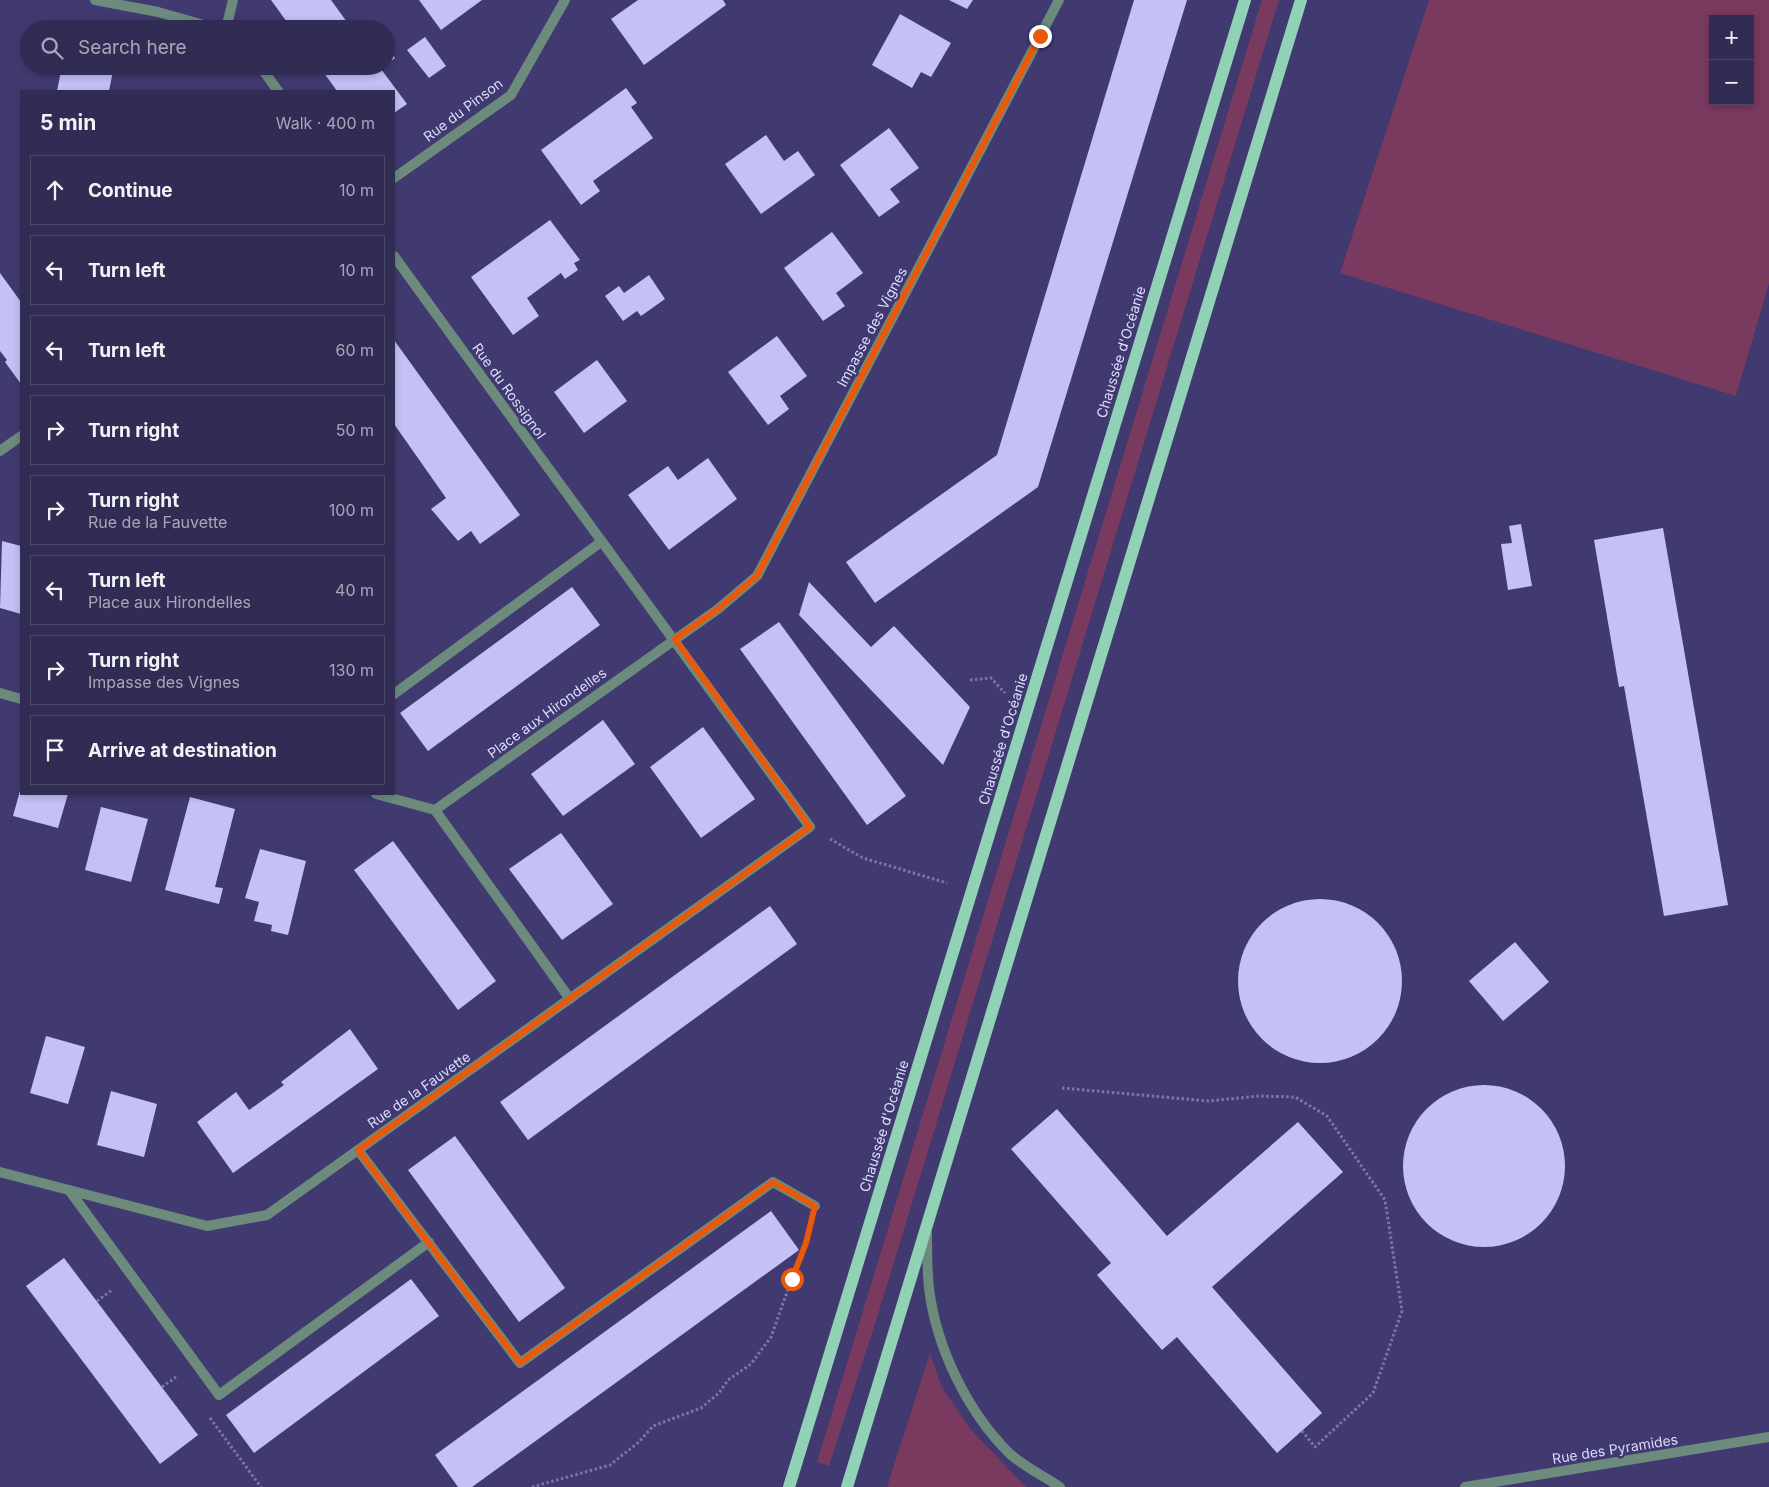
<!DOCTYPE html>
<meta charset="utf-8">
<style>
:root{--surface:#302c54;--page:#38345a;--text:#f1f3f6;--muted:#a8a7b8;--line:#4b486b}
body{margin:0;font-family:Inter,sans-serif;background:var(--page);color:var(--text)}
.controls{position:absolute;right:15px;top:15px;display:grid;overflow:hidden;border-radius:0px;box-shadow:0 2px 8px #0003}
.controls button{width:45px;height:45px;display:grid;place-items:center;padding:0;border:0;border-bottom:1px solid var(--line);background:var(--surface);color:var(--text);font:25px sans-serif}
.stop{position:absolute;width:15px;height:15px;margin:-11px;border:4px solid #ea580c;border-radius:50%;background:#fff}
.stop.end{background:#ea580c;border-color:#fff;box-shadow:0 1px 5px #0008}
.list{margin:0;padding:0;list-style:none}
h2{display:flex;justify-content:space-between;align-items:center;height:65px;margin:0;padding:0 20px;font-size:21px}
h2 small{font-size:16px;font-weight:400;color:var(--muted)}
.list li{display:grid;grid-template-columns:32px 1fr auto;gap:15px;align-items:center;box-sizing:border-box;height:70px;margin:0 10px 10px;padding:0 10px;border:1px solid var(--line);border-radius:0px}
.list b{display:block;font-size:19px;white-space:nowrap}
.list p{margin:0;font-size:16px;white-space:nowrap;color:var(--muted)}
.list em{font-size:16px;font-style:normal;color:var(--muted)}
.icon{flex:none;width:28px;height:28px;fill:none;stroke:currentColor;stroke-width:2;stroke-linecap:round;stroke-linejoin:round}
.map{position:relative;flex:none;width:1769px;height:1487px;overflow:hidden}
.search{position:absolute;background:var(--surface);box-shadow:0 2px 8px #0003;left:20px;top:20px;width:375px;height:55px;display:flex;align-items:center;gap:12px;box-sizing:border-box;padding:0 18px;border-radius:28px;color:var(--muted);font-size:19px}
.panel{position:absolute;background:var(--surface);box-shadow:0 2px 8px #0003;left:20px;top:90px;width:375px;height:705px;border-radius:0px}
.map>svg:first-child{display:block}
</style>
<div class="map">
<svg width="1769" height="1487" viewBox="0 0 1769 1487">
<rect width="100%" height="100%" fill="#403a70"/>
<g fill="#7a395f" fill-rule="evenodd">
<polygon points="1262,0 1279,0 880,1308 829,1466 817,1462"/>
<path d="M 1429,0 L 1769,0 L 1769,283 L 1736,396 L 1340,273 ZM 1713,19 L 1750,19 L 1750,101 L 1713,101 Z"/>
<polygon points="930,1353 941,1386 971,1430 1026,1487 887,1487"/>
</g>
<g fill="#c3c1f6">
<polygon points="271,0 331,0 352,29 292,29"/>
<polygon points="419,0 482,0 441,30"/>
<polygon points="638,0 723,0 726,5 644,65 611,19"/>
<polygon points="949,0 973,0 967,9"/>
<polygon points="1134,0 1187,0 1038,487 875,603 846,562 997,455"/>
<polygon points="900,14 951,43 931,77 921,72 912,88 872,65"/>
<polygon points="425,37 446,66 429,78 407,50"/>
<polygon points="386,46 395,58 386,65"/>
<polygon points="62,66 114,66 109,91 57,91"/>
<polygon points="319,66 385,66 381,69 407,104 394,113 394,91 337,91"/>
<polygon points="626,88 637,103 631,107 653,138 593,181 600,191 581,205 541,150"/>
<polygon points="889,128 919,168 890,189 900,202 879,217 840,165"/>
<polygon points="766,135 784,161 798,151 815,175 761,214 725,164"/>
<polygon points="550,220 580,260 574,263 578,270 565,279 561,273 527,298 539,316 513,335 471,277"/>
<polygon points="832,232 863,273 836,293 845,306 823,321 784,268"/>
<polygon points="0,273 21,302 21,384 5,362 7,360 0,351"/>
<polygon points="649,275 665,299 641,316 637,311 623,321 605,296 619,286 624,293"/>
<polygon points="777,336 807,376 780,396 789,409 768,425 728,372"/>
<polygon points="394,340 520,515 480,544 471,531 458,541 431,509 446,498 394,424"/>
<polygon points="597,360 627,401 584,433 554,392"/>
<polygon points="708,458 737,499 669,550 628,495 668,466 678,480"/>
<polygon points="1521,524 1532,586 1508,590 1501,544 1512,543 1509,526"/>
<polygon points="1663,528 1728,905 1664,916 1624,686 1619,687 1594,540"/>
<polygon points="2,541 21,546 21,614 0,608"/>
<polygon points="809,582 871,647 894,626 970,707 943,765 799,615"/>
<polygon points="572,587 600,625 428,751 400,713"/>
<polygon points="779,622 906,796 867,825 740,649"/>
<polygon points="603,720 635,764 563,816 531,774"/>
<polygon points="703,727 755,799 701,838 650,767"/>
<polygon points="21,787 21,794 68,794 58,828 13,816"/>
<polygon points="190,797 235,809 215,887 223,888 219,904 165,890"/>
<polygon points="101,807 148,819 131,882 85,870"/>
<polygon points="561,833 613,904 562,940 509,869"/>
<polygon points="393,841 496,981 458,1010 354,870"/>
<polygon points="260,849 306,861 288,935 271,931 272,925 254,921 259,902 245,898"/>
<circle cx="1320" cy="981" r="82"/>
<polygon points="770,906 797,944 528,1140 500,1102"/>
<polygon points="1515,942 1549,982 1503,1021 1469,981"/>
<polygon points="350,1029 378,1069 233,1173 197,1122 236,1092 249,1110 284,1085 281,1082"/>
<polygon points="46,1036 85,1047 68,1104 30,1093"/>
<circle cx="1484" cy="1166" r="81"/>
<polygon points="111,1091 157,1104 144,1157 97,1145"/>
<polygon points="1057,1109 1167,1236 1298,1122 1343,1172 1212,1287 1322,1413 1277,1453 1177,1337 1162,1350 1097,1275 1111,1263 1011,1149"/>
<polygon points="455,1136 565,1288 519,1322 408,1170"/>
<polygon points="771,1211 799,1250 472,1487 458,1487 435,1455"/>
<polygon points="64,1258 198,1435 160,1464 26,1286"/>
<polygon points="411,1279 439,1316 254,1453 226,1415"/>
</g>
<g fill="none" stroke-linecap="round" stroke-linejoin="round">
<g stroke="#7b77a6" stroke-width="3" stroke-dasharray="2.5 2.5" stroke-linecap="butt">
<polyline points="970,680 991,678 1005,693"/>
<polyline points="830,839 863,858 947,883"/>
<polyline points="1062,1088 1208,1101 1260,1096 1295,1097 1327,1116 1385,1200 1402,1311 1373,1393 1315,1447 1302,1431"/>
<polyline points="97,1301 112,1290"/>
<polyline points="162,1387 176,1377"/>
<polyline points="210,1418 261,1487"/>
<polyline points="532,1487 610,1465 639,1442 653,1426 701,1408 719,1393 728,1380 751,1364 771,1337 810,1228"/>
</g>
<g stroke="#6c8b7d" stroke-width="10">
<polyline points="358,1150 520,1363 773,1182 815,1206"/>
<polyline points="69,1190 219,1395 429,1242"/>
</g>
<g stroke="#6c8b7d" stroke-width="10">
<polyline points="95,0 158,12 218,29"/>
<polyline points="226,29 233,0"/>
<polyline points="260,66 278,91"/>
<polyline points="394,178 511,95 565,0"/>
<polyline points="0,451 21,436"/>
<polyline points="0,693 21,699"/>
<polyline points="394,694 601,542"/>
<polyline points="376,794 435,810"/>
<polyline points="435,810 718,609 757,576 1059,0"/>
<polyline points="435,810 570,999"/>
<path d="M 0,1172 L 207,1226 L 267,1215 L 810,827 C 673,636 532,447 394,256"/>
<path d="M 927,1234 C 927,1252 927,1270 929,1288 C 936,1347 967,1411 1009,1453 C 1023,1466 1044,1476 1060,1487"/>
</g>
<polyline stroke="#6c8b7d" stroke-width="10" points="1465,1487 1769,1437"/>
<g stroke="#91d2b6" stroke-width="12">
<polyline points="789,1487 1245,0"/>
<polyline points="847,1487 1301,0"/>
</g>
</g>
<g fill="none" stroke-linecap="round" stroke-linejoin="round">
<polyline stroke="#ea580c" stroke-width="6" points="792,1279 806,1243 815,1206 773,1182 520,1363 358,1150 810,827 675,639 718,609 757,576 1040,36"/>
</g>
<g text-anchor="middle" stroke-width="5" stroke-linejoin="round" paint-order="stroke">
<g font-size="14" fill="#dcdbfd" stroke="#403a70">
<text transform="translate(463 110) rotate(-37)" y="5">Rue du Pinson</text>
<text transform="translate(872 327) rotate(-62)" y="5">Impasse des Vignes</text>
<text transform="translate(1121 352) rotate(-73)" y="5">Chaussée d'Océanie</text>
<text transform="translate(509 391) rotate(54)" y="5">Rue du Rossignol</text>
<text transform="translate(547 713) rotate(-36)" y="5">Place aux Hirondelles</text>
<text transform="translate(1003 739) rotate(-73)" y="5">Chaussée d'Océanie</text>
<text transform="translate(419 1090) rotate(-35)" y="5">Rue de la Fauvette</text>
<text transform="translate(884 1126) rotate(-73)" y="5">Chaussée d'Océanie</text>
<text transform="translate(1615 1449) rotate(-9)" y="5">Rue des Pyramides</text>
</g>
</g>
</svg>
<div class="controls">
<button>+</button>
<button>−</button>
</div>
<div class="stop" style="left:792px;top:1279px"></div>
<div class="stop end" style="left:1040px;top:36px"></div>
<div class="search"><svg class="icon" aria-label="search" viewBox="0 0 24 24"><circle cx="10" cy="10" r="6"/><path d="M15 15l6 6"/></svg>Search here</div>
<section class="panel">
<h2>5 min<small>Walk · 400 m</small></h2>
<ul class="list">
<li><svg class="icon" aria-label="ahead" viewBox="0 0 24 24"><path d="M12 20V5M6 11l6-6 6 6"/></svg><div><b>Continue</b></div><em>10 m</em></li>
<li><svg class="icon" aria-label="left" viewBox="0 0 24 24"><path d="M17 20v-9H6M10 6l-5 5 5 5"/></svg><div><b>Turn left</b></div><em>10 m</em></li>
<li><svg class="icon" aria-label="left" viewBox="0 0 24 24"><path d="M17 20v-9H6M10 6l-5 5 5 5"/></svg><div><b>Turn left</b></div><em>60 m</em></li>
<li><svg class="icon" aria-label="right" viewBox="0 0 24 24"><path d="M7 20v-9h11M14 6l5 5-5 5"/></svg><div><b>Turn right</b></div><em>50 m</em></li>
<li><svg class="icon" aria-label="right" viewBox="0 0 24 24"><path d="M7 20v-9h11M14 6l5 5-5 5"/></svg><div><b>Turn right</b><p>Rue de la Fauvette</p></div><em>100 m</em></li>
<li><svg class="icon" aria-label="left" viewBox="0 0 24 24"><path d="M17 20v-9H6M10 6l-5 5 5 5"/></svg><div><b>Turn left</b><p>Place aux Hirondelles</p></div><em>40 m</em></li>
<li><svg class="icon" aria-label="right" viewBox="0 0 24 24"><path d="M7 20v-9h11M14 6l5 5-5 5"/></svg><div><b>Turn right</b><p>Impasse des Vignes</p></div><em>130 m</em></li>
<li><svg class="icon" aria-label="arrive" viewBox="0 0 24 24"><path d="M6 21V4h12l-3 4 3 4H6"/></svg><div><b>Arrive at destination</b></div></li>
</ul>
</section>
</div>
